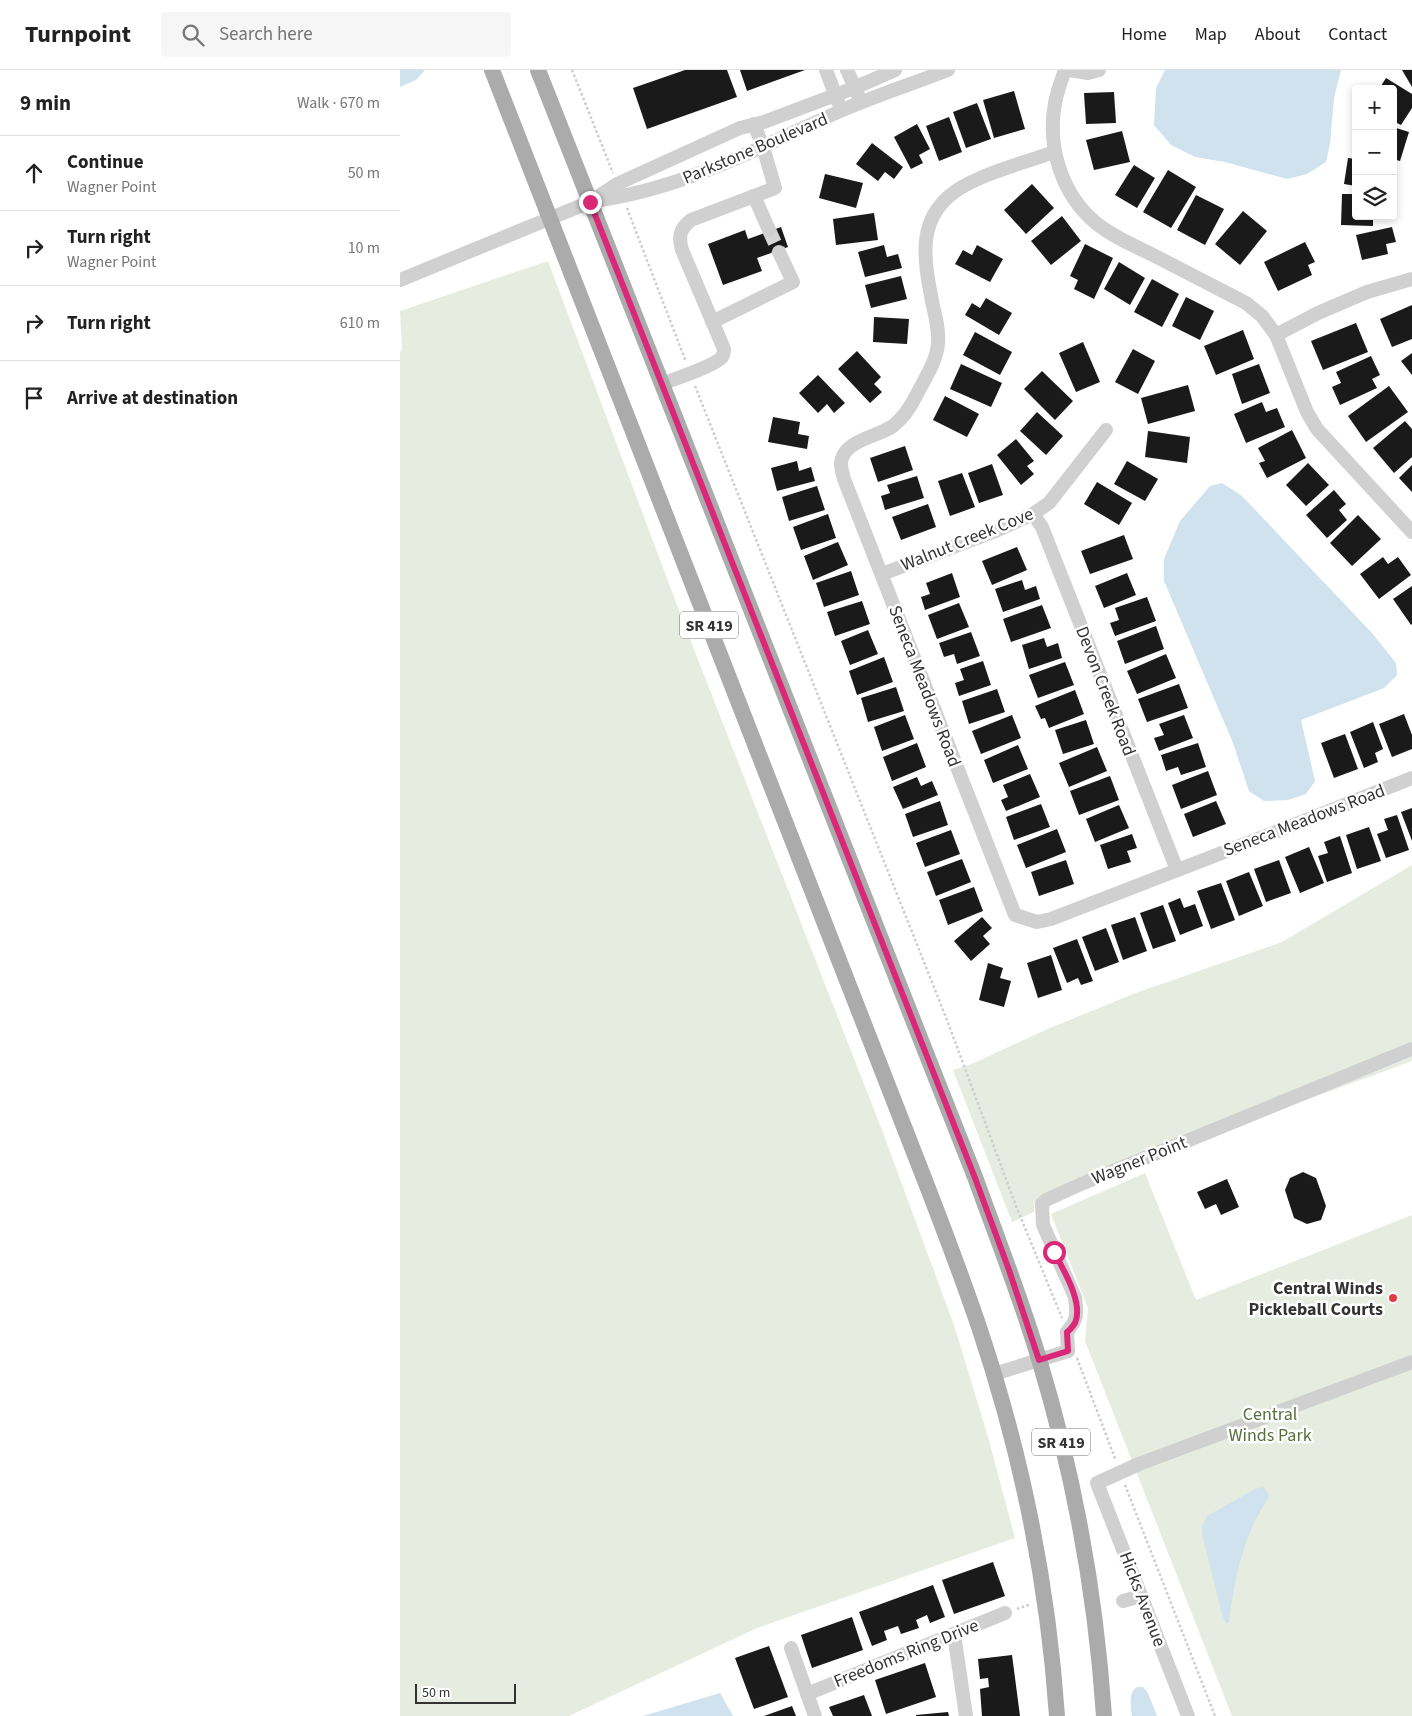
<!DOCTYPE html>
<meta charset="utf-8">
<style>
:root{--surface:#fff;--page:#f6f6f6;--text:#222;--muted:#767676;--line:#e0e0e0}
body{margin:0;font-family:"Source Sans 3",sans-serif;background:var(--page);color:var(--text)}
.controls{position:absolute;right:15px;top:15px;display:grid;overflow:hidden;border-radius:5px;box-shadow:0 2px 8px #0003}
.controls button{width:45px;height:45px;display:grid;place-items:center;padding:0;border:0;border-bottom:1px solid var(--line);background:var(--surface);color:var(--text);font:25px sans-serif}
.scale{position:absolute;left:15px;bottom:12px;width:101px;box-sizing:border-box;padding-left:5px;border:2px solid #333;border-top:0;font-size:14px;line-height:18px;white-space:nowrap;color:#333;-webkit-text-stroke:4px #fff;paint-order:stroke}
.stop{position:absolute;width:15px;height:15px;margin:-11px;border:4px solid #db2777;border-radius:50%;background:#fff}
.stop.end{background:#db2777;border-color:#fff;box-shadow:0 1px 5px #0008}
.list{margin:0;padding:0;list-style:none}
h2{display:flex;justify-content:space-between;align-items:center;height:65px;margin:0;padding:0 20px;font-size:21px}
h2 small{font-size:16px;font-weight:400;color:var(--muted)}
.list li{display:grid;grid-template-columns:32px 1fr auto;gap:15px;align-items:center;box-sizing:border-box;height:75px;padding:0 20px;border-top:1px solid var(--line)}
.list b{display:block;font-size:19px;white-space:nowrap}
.list p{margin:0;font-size:16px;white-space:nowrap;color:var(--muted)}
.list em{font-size:16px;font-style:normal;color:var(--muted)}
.icon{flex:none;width:28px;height:28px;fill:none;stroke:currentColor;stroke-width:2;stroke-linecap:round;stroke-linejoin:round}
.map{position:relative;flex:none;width:1012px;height:1646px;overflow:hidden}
header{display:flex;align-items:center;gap:30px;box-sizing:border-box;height:70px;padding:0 25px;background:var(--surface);border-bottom:1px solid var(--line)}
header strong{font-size:24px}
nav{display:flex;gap:28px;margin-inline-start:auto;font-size:18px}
.search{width:350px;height:45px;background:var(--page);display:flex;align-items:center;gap:12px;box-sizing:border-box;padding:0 18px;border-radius:5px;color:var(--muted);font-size:19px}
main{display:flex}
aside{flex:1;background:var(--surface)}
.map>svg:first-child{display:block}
</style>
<header>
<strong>Turnpoint</strong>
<div class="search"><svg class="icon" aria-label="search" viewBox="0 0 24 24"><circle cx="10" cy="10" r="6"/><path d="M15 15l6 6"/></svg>Search here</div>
<nav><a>Home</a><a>Map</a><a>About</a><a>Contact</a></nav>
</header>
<main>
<aside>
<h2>9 min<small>Walk · 670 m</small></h2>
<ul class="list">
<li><svg class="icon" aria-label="ahead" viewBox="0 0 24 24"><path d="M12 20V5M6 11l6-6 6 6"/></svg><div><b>Continue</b><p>Wagner Point</p></div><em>50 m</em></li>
<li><svg class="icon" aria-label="right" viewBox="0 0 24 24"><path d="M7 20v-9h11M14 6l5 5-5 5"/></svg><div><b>Turn right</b><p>Wagner Point</p></div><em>10 m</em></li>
<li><svg class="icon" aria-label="right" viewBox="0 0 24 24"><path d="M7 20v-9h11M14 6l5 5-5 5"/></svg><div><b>Turn right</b></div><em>610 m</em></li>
<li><svg class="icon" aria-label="arrive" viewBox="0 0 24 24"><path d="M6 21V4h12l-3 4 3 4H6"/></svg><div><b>Arrive at destination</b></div></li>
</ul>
</aside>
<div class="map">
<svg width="1012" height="1646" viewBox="0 0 1012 1646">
<rect width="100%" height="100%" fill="#fff"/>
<g fill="#e6ecdf">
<polygon points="148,191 286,559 482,1060 555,1258 588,1367 615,1468 357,1558 169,1646 0,1646 0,282 2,280 0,241"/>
<polygon points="1012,795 1012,972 677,1108 640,1126 634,1134 634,1142 612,1152 553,1000 574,993 643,961 733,924 882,872"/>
<polygon points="1012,987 1012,991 879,1040"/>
<polygon points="745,1103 796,1230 1012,1145 1012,1646 832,1646 685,1271 688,1238 651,1144"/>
</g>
<g fill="#cfe2ee">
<polygon points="0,0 24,0 24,1 16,10 0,17"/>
<polygon points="765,0 941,0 934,28 930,74 926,92 907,104 887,109 825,92 795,87 771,75 754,55 756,18"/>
<polygon points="822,413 842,426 972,563 996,593 997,605 984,618 901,650 915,711 906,724 888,730 864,731 849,721 833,673 764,511 764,489 780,451 810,416"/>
<path d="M 864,1417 L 868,1423 L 869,1428 C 843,1463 834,1511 829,1552 L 828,1553 L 826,1553 L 822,1544 L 802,1464 L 802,1457 L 807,1446 L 855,1419 Z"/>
<path d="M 737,1617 L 743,1617 L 748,1623 L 757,1646 L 732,1646 C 731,1636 728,1623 737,1617 Z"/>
<polygon points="320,1623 333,1646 243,1646"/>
</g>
<g fill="#1a1a1a">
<polygon points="285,0 327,0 337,27 247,59 233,18"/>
<polygon points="340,0 405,0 347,21"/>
<polygon points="1002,0 1012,0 1012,17"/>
<polygon points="986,8 1012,24 1012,38 1001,55 993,51 993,19 979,19"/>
<polygon points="614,21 625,59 594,68 583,30"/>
<polygon points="714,22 716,53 686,54 684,23"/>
<polygon points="577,33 591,69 566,78 553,42"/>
<polygon points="549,47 562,82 539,91 526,56"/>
<polygon points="517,54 530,79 519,85 523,93 511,99 494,67"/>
<polygon points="993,57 1009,62 1000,91 993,89"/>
<polygon points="722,61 730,92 694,100 686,70"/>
<polygon points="472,73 503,97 494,109 485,102 478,111 456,94"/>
<polygon points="948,88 956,89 956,116 944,114"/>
<polygon points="734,95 755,108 737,138 715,125"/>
<polygon points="768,100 796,117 771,158 743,142"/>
<polygon points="425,104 463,113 456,138 419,128"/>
<polygon points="632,114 654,138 626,164 604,140"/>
<polygon points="942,124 956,124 956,146 973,146 973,156 941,155"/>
<polygon points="796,125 824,139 805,175 777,160"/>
<polygon points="843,141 867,161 840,195 815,174"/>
<polygon points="474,143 478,170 436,175 433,149"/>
<polygon points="662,146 681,171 651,195 631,171"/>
<polygon points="381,157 388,177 357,188 362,201 323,215 308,174 345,160 348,169"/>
<polygon points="992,157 996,172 986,174 988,184 962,190 956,165"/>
<polygon points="905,172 915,192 908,195 912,205 878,221 864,192"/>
<polygon points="685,174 713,188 694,229 674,219 678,210 670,206"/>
<polygon points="484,175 487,187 498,184 502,198 465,207 458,182"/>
<polygon points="577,175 603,189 590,212 555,194 563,180 572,185"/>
<polygon points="719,192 745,208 730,235 704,219"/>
<polygon points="501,206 507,229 471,238 465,215"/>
<polygon points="752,209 779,224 762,257 734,242"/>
<polygon points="786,227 814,241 800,270 772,256"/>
<polygon points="586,228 612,243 599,265 565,245 572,233 580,238"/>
<polygon points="1012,235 1012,269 992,277 980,249"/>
<polygon points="474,247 509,249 507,274 473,272"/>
<polygon points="956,253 968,282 923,300 911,271"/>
<polygon points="843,260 854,289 816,305 804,276"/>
<polygon points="575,262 612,282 600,305 563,285"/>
<polygon points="683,272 700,312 676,322 659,283"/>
<polygon points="733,279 755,291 738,324 715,312"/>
<polygon points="457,281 481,307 474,314 482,322 470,333 438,299"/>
<polygon points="1012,283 1012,305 1001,291"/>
<polygon points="971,286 980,305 972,309 977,318 940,335 932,317 941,313 936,302"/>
<polygon points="561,294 602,313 591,337 550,319"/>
<polygon points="859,294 870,323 842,334 832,304"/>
<polygon points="642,301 673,331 655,350 624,319"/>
<polygon points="418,305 445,333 434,343 427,334 418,343 399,323"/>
<polygon points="788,315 795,341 748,354 741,328"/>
<polygon points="989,316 1008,342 966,372 948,346"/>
<polygon points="545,326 579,344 567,367 533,350"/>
<polygon points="862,332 866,342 877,338 885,357 846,373 834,344"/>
<polygon points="637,342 663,366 646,385 620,361"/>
<polygon points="373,347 400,352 398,364 409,366 407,379 368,372"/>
<polygon points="1005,351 1012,359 1012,387 994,403 973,378"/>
<polygon points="892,360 906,388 867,408 859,393 865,391 858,378"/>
<polygon points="748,361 790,367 787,393 745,387"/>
<polygon points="616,369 634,391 627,396 634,404 621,415 597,385"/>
<polygon points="505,376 513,400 478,412 470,388"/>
<polygon points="397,391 399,401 411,397 415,411 377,421 371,398"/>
<polygon points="727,391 758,409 745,431 714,414"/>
<polygon points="908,393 929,415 906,436 886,415"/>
<polygon points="592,394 603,425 579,433 568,403"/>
<polygon points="1012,395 1012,422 999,408"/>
<polygon points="562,403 575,437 550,446 538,411"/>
<polygon points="517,406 524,428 485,440 481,426 490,423 487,415"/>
<polygon points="697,412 732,433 719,455 684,434"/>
<polygon points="417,416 425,440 389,451 382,427"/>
<polygon points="934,420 946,434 939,440 947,450 927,468 906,445"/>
<polygon points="528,434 536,457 501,470 492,447"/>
<polygon points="428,444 436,468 401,480 393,457"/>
<polygon points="958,445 981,469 952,496 930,473"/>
<polygon points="724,465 733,489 690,504 681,481"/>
<polygon points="438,472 448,495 413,510 404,486"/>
<polygon points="617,477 627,500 592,515 582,491"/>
<polygon points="983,487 988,494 998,487 1011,505 979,529 960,504"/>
<polygon points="451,501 459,525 424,537 416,513"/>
<polygon points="552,503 560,527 525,540 521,527 530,524 526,513"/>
<polygon points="727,503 736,525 704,538 695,516"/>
<polygon points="622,510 625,520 636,516 640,529 603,542 595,519"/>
<polygon points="1012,516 1012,554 1011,555 993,529"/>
<polygon points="747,527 756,551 715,566 710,553 719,550 715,538"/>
<polygon points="462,531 470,554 435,566 427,542"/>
<polygon points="559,533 569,557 537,569 528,545"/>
<polygon points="642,535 651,558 611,572 603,549"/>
<polygon points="756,556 764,579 725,594 717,571"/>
<polygon points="468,560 478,584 450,595 441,571"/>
<polygon points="571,562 580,586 557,594 554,584 544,587 539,573"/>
<polygon points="644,568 647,577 658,573 662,588 629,599 622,575"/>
<polygon points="766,584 776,608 737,624 727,601"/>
<polygon points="484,587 493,612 457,625 449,601"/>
<polygon points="583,591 591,615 559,626 555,613 564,610 560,599"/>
<polygon points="665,592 674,615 638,628 629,605"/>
<polygon points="779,614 788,638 747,652 738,629"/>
<polygon points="496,617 504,641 468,652 461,628"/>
<polygon points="597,619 605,642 569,654 562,631"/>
<polygon points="675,620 684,644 649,658 645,648 641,649 635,636"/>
<polygon points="1004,644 1012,665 1012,679 992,687 979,654"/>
<polygon points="505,645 514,669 482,681 474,657"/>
<polygon points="612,645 621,668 581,684 572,661"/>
<polygon points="784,645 793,668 759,681 754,668 764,665 759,654"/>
<polygon points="686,650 694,674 663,684 655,660"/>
<polygon points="973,652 983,679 975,683 978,692 964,698 950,662"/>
<polygon points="945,664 958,699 934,708 921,673"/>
<polygon points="517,673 526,697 492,711 483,687"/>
<polygon points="798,673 806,697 781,705 778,697 766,701 761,685"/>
<polygon points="618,675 628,699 593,713 584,690"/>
<polygon points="697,677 707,701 669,717 659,693"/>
<polygon points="808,701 817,725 781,739 772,715"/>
<polygon points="630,704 640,727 606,741 601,730 608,727 603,715"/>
<polygon points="710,706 719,730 679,745 670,721"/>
<polygon points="517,707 521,716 532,711 538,725 503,739 493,717"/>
<polygon points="540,731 548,755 513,767 505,744"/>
<polygon points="816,731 826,754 793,767 784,744"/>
<polygon points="641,734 650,757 614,770 606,747"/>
<polygon points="719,735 729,758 695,772 686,749"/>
<polygon points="1012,738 1012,771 1001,742"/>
<polygon points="997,745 1009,780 986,788 977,764 988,760 984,749"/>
<polygon points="969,757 981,791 957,799 946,765"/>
<polygon points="657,759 666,782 626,798 617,775"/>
<polygon points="551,760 560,784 525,797 516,773"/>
<polygon points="732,764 737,778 727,781 731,792 708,799 700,775"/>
<polygon points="940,766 952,803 927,812 918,786 928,783 924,772"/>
<polygon points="909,777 924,813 900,823 885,787"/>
<polygon points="562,789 571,812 536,826 527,802"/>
<polygon points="666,790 674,814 639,826 631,802"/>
<polygon points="879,790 891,823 866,832 854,799"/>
<polygon points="849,802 863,836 839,846 826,811"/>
<polygon points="821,813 835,850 811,859 797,821"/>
<polygon points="574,817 583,841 548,855 539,830"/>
<polygon points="780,828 784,838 795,834 803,856 780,865 768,833"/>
<polygon points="763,835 776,871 753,879 740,843"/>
<polygon points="582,847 592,858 583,866 590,874 571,891 554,871"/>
<polygon points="735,847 747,881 723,890 711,855"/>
<polygon points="706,858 719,892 695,901 682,867"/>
<polygon points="677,869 693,911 681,915 678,908 667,913 653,878"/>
<polygon points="651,885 662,920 638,928 627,893"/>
<polygon points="588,893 603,898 600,908 611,911 604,937 579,930"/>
<polygon points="903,1102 916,1108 926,1136 921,1150 907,1154 894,1148 885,1120 890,1108"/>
<polygon points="827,1109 839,1137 821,1145 816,1134 805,1139 797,1122"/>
<polygon points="593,1492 605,1526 554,1544 542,1510"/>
<polygon points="533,1515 545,1547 530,1553 527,1545 516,1550 519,1558 501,1564 498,1556 484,1561 487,1570 472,1576 459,1542"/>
<polygon points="452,1547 463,1580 412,1598 401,1565"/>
<polygon points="369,1576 388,1627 354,1639 335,1588"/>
<polygon points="612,1585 620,1646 582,1646 580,1619 589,1617 588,1608 580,1609 578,1589"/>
<polygon points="525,1593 536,1627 486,1644 475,1610"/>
<polygon points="464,1625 472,1646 433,1646 429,1637"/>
<polygon points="392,1636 396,1646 364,1646"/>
<polygon points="548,1642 549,1646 516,1646 516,1645"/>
</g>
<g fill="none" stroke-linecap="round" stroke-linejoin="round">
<polyline stroke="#d6d6d6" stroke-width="14" stroke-dasharray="14 7" stroke-linecap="butt" points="369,160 379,182"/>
<g stroke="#cdcdcd" stroke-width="2.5" stroke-dasharray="2.5 2.5" stroke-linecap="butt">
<polyline points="172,0 213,103"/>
<polyline points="227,138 286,292"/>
<polyline points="295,316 547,950 616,1136 662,1248"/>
<polyline points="677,1288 716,1391"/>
<polyline points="725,1415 815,1646"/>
<polyline points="617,1539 631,1534"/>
</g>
<g stroke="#d0d0d0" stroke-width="14">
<polyline points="426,0 438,32"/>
<polyline points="447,0 458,25"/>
<path d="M 665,0 C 661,11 657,22 655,33 C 647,76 661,124 696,153 C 714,168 738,177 759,188 C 788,203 817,218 846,233 L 862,246 L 876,265 L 907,342 L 917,359 L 1012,462"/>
<polyline points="669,0 688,3 699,0"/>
<path d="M 654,82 C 624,93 590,101 562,117 C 514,145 524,190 533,236 C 536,248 539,260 538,273 C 537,291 524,310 516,326 C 511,336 503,348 493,356 C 478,367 442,370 441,394 C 441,399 443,404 444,409 L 615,845 L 637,852 L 651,849 L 904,751 L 1012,708"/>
<polyline points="354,126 369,160"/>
<path d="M 193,131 C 280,120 359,78 438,42 C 474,26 512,14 548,0"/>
<polyline points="0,210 190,132 217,114 340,58 364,52 454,18 495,0"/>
<polyline points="312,252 393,212 379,182"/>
<polyline points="876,265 918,243 967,222 1012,209"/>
<path d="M 262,314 C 274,309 315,296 322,287 C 324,284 324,283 324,279 L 282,180 C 278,166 280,159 291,150 L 375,118 L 363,77 L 354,54"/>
<polyline points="633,444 642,457 777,800"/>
<polyline points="482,504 598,460 633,444 649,433 706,360"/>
<path d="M 594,1304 L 668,1281 L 667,1262 C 678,1249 677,1244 675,1227 L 643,1155 L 642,1134 L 646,1130 L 681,1114 L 1012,979"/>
<polyline points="723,1531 741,1526"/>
<polyline points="554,1564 566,1646"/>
<polyline points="391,1578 415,1646"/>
<polyline points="407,1624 605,1543"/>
<polyline points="788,1646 697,1413 739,1394 1012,1292"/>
</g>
<g stroke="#ababab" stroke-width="16">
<path d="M 92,0 L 524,1108 C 543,1157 562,1207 579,1257 C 621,1382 648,1515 657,1646"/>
<path d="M 138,0 L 575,1107 C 597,1168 621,1228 639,1289 C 674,1405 696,1526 704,1646"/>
</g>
</g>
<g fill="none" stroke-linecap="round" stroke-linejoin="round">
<path stroke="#db2777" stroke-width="6" d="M 190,132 L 575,1108 L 609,1200 L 639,1290 L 668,1281 L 667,1262 C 670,1260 673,1256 675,1253 C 684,1233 663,1199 654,1182"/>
</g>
<circle fill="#e63946" stroke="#fff" stroke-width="2" cx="993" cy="1228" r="5"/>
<g text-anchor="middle" stroke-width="5" stroke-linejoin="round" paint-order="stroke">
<g fill="#fff" stroke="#707070" stroke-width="1">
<rect x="280" y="541.5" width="58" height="27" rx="4"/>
<rect x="632" y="1358.5" width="58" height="27" rx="4"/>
</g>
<g font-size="16" font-weight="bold" fill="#333">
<text x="309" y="561">SR 419</text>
<text x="661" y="1378">SR 419</text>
</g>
<g font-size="18" fill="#333" stroke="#fff">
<text transform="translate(355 78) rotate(-23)" y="6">Parkstone Boulevard</text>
<text transform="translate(567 469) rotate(-22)" y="6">Walnut Creek Cove</text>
<text transform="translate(525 616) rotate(69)" y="6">Seneca Meadows Road</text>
<text transform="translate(706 621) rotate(69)" y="6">Devon Creek Road</text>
<text transform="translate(904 750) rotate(-21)" y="6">Seneca Meadows Road</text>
<text transform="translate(739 1090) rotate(-22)" y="6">Wagner Point</text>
<text transform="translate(743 1529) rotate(69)" y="6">Hicks Avenue</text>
<text transform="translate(506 1583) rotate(-22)" y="6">Freedoms Ring Drive</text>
</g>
<g font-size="18" font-weight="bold" fill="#333" stroke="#fff" text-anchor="end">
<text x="983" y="1224">Central Winds<tspan x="983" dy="21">Pickleball Courts</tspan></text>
</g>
<g font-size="18" fill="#56703f" stroke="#fff">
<text x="870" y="1350">Central<tspan x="870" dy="21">Winds Park</tspan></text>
</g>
</g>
</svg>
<div class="controls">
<button>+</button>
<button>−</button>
<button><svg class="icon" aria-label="layers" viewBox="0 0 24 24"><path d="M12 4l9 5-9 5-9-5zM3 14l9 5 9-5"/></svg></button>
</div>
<div class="scale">50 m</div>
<div class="stop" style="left:654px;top:1182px"></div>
<div class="stop end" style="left:190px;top:132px"></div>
</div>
</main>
